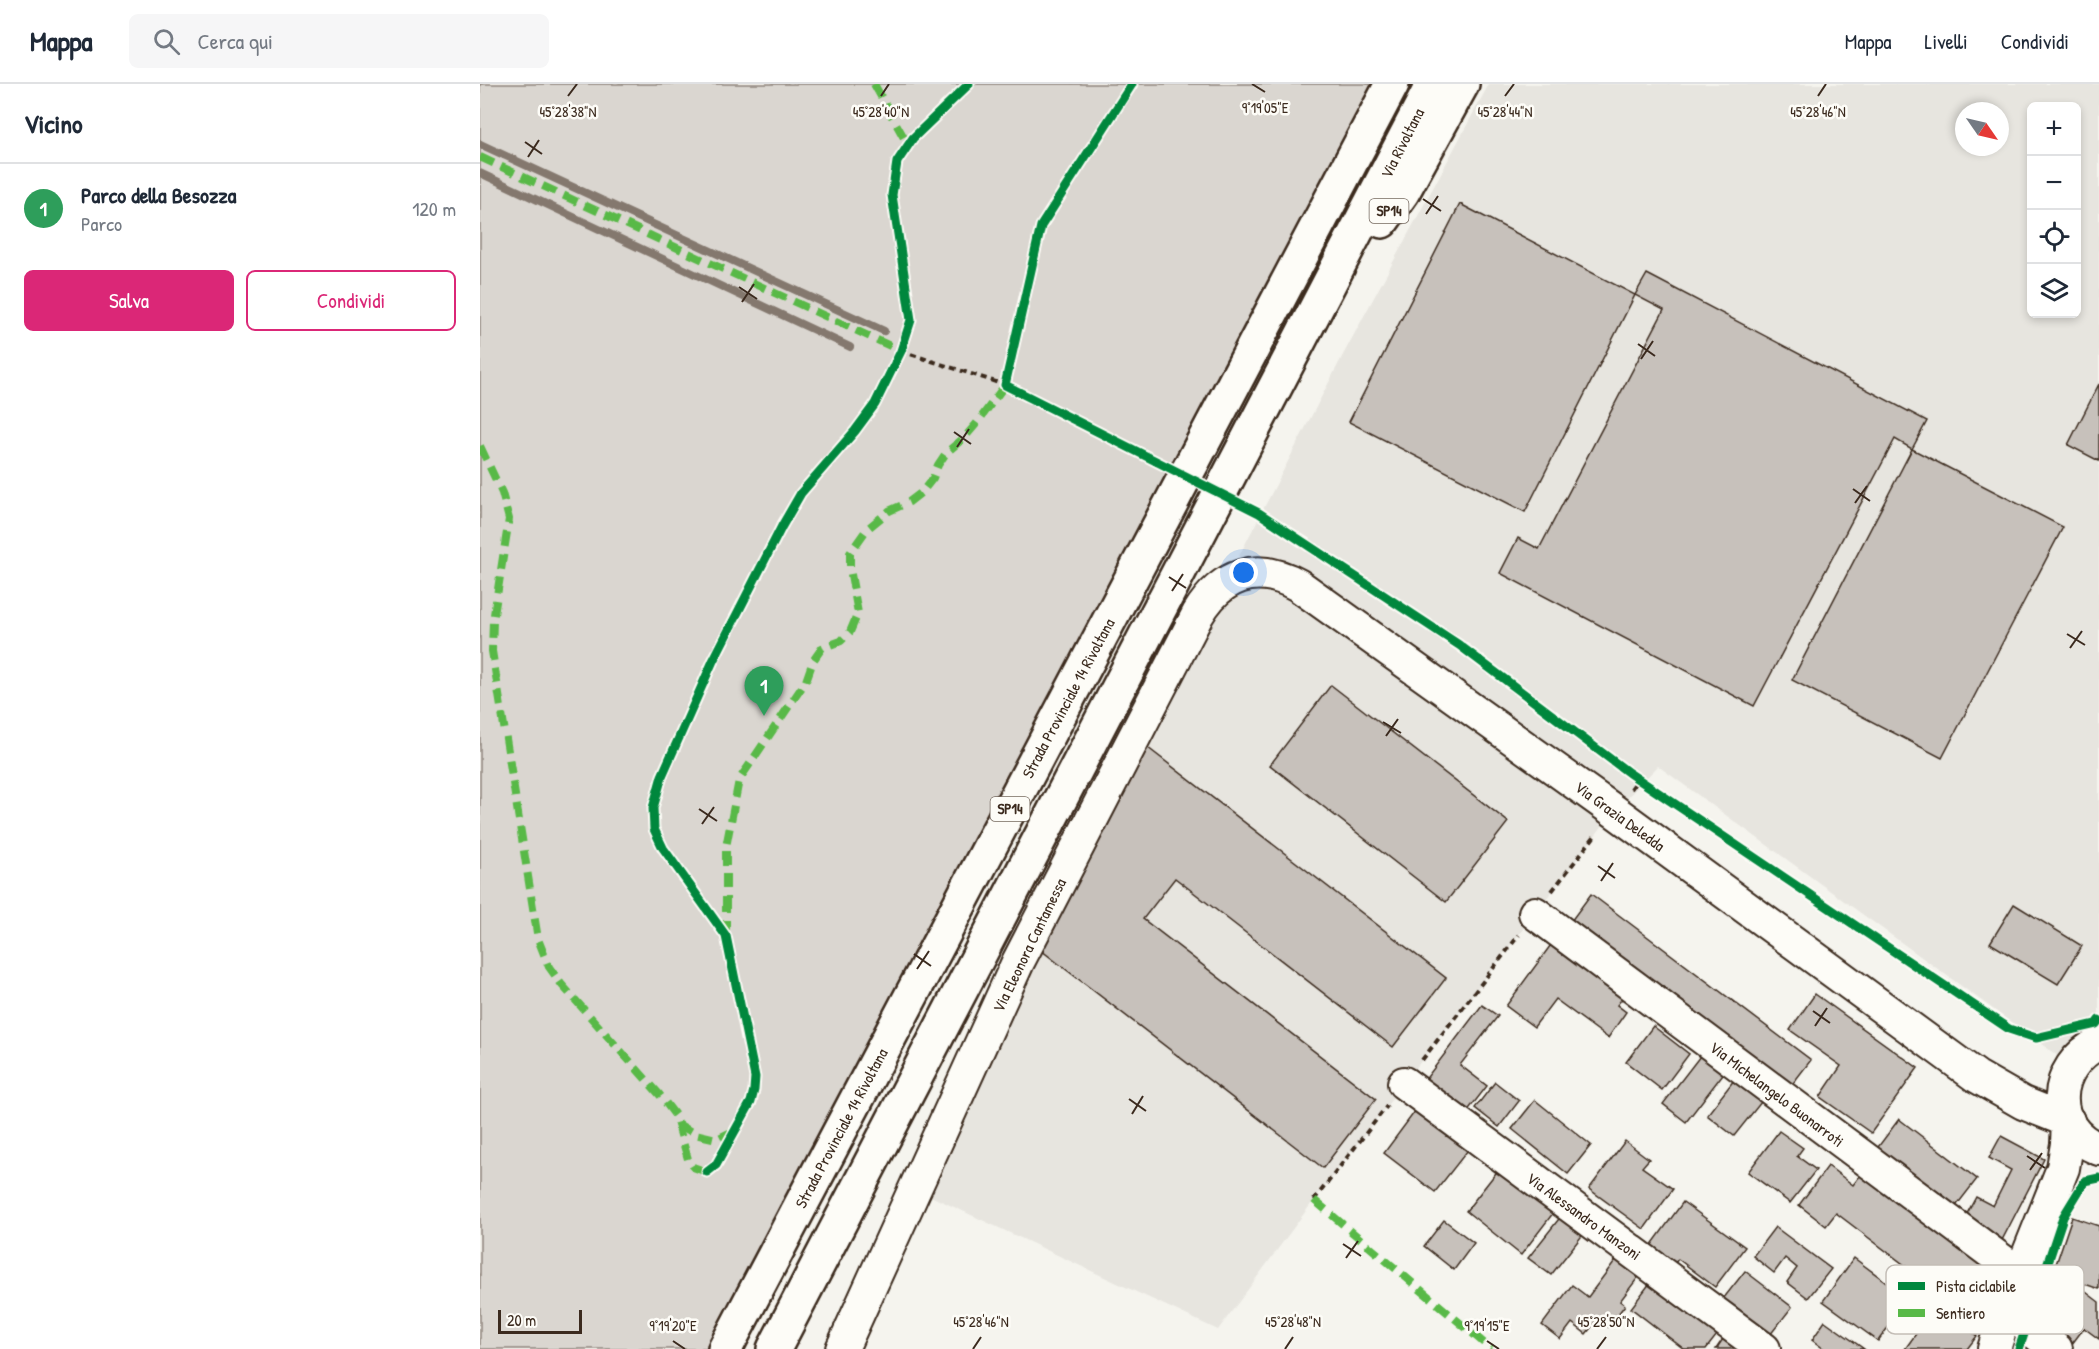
<!DOCTYPE html>
<html lang="it">
<meta charset="utf-8">
<style>
:root{--surface:#fff;--page:#f6f6f7;--text:#1f2937;--muted:#747a83;--line:#e0e1e3;--accent:#db2777}
body{margin:0;font-family:"Patrick Hand",sans-serif;background:var(--page);color:var(--text)}
.controls{position:absolute;right:18px;top:18px;display:grid;overflow:hidden;border-radius:9px;box-shadow:0 3px 9px #0003}
.controls button{width:54px;height:54px;display:grid;place-items:center;padding:0;border:0;border-bottom:2px solid var(--line);background:var(--surface);color:var(--text);font:30px sans-serif}
.compass{position:absolute;left:1475px;top:18px;width:54px;height:54px;border-radius:50%;background:var(--surface);box-shadow:0 3px 9px #0003;rotate:124deg}
.scale{position:absolute;left:18px;bottom:15px;width:84px;box-sizing:border-box;padding-left:6px;border:3px solid #3b2a1e;border-top:0;font-size:16px;line-height:21px;white-space:nowrap;color:#3b2a1e;-webkit-text-stroke:4px #fdfcf7;paint-order:stroke}
.you{position:absolute;left:764px;top:489px;width:21px;height:21px;margin:-15px;border:4px solid #fff;border-radius:50%;background:#1a73e8;box-shadow:0 0 0 9px #1a73e833}
.badge{display:grid;place-items:center;width:39px;height:39px;border-radius:50%;background:var(--accent);color:#fff;font-size:20px;font-weight:700}
.pin{position:absolute;translate:-50% -50px;filter:drop-shadow(0 2px 3px #0008)}
.pin::after{content:'';position:absolute;top:32px;width:21px;height:18px;background:inherit;clip-path:polygon(0 0,100% 0,50% 100%)}
.list{margin:0;padding:0;list-style:none}
h2{display:flex;justify-content:space-between;align-items:center;height:78px;margin:0;padding:0 24px;font-size:26px}
h2 small{font-size:20px;font-weight:400;color:var(--muted)}
.list li{display:grid;grid-template-columns:39px 1fr auto;gap:18px;align-items:center;box-sizing:border-box;height:90px;padding:0 24px;border-top:2px solid var(--line)}
.list b{display:block;font-size:22px;white-space:nowrap}
.list p{margin:0;font-size:20px;white-space:nowrap;color:var(--muted)}
.list em{font-size:20px;font-style:normal;color:var(--muted)}
.actions{display:flex;gap:12px;padding:18px 24px}
.actions a{flex:1;padding:14px 0;border:2px solid var(--accent);border-radius:9px;text-align:center;font-size:21px;color:var(--accent)}
.actions .main{background:var(--accent);color:#fff}
.icon{flex:none;width:33px;height:33px;fill:none;stroke:currentColor;stroke-width:2;stroke-linecap:round;stroke-linejoin:round}
.map{position:relative;flex:none;width:1619px;height:1265px;overflow:hidden}
header{display:flex;align-items:center;gap:36px;box-sizing:border-box;height:84px;padding:0 30px;background:var(--surface);border-bottom:2px solid var(--line)}
header strong{font-size:28px}
nav{display:flex;gap:33px;margin-inline-start:auto;font-size:21px}
.search{width:420px;height:54px;background:var(--page);display:flex;align-items:center;gap:15px;box-sizing:border-box;padding:0 21px;border-radius:9px;color:var(--muted);font-size:22px}
main{display:flex}
aside{flex:1;background:var(--surface)}
.map>svg:first-child{display:block}
</style>
<header>
<strong>Mappa</strong>
<div class="search"><svg class="icon" aria-label="search" viewBox="0 0 24 24"><circle cx="10" cy="10" r="6"/><path d="M15 15l6 6"/></svg>Cerca qui</div>
<nav><a>Mappa</a><a>Livelli</a><a>Condividi</a></nav>
</header>
<main>
<aside>
<h2>Vicino<small></small></h2>
<ul class="list">
<li><span class="badge" style="background:#2e9e5b">1</span><div><b>Parco della Besozza</b><p>Parco</p></div><em>120 m</em></li>
</ul>
<div class="actions"><a class="main">Salva</a><a>Condividi</a></div>
</aside>
<div class="map">
<svg width="1619" height="1265" viewBox="0 0 1619 1265">
<rect width="100%" height="100%" fill="#f5f4ee"/>
<filter id="ink" filterUnits="userSpaceOnUse"><feTurbulence type="fractalNoise" baseFrequency=".0167" numOctaves="2"/><feDisplacementMap in="SourceGraphic" scale="12" xChannelSelector="R" yChannelSelector="G"/><feConvolveMatrix kernelMatrix="1 2 1 2 8 2 1 2 1" color-interpolation-filters="sRGB"/></filter>
<g filter="url(#ink)">
<path fill="#e7e5df" fill-rule="evenodd" d="M 1009,0 L 1619,0 L 1619,949 L 1582,975 L 1178,682 L 1134,727 L 834,1116 L 738,1246 L 444,1109 L 550,876 L 863,271 ZM 1552,22 L 1596,22 L 1596,230 L 1552,230 ZM 1484,27 L 1520,27 L 1520,63 L 1484,63 Z"/>
<polygon fill="#dad6d0" stroke="#8a8077" stroke-width="1.5" points="0,0 896,0 240,1265 0,1265"/>
<g fill="none" stroke-linecap="round" stroke-linejoin="round">
<g stroke="#84786e" stroke-width="8">
<polyline points="0,60 404,247"/>
<polyline points="0,89 370,263"/>
</g>
</g>
<g fill="#c7c1bb" stroke="#3b2a1e" stroke-width="1.5">
<polygon points="980,120 1155,211 1045,428 869,338"/>
<polygon points="1167,190 1447,337 1432,365 1415,355 1274,622 1020,489 1038,454 1059,465 1184,226 1155,211"/>
<polygon points="1619,300 1619,377 1588,361"/>
<polygon points="1432,365 1583,443 1462,674 1312,596"/>
<polygon points="851,601 1028,738 966,818 790,681"/>
<polygon points="663,660 966,894 913,963 695,794 663,835 896,1015 843,1084 557,863"/>
<polygon points="1111,810 1331,976 1307,1007 1088,841"/>
<polygon points="1534,820 1602,862 1578,900 1510,859"/>
<polygon points="1073,858 1145,911 1137,921 1146,928 1128,954 1075,915 1054,943 1026,922"/>
<polygon points="1335,910 1438,984 1391,1049 1340,1013 1361,982 1310,946"/>
<polygon points="1002,921 1018,932 980,981 1007,1002 983,1033 941,1001"/>
<polygon points="1173,942 1209,970 1182,1006 1146,978"/>
<polygon points="1220,972 1243,990 1206,1038 1183,1020"/>
<polygon points="1254,996 1282,1017 1254,1052 1227,1031"/>
<polygon points="1015,998 1039,1017 1019,1043 995,1024"/>
<polygon points="1055,1016 1111,1061 1088,1090 1032,1045"/>
<polygon points="936,1026 988,1066 955,1108 904,1069"/>
<polygon points="1419,1035 1497,1095 1473,1126 1395,1067"/>
<polygon points="1299,1047 1323,1064 1317,1072 1336,1086 1310,1119 1268,1088"/>
<polygon points="1521,1052 1564,1075 1520,1160 1482,1139 1496,1113 1513,1122 1531,1086 1509,1074"/>
<polygon points="1145,1057 1169,1075 1162,1083 1193,1105 1164,1145 1109,1105"/>
<polygon points="1348,1082 1373,1101 1383,1088 1522,1195 1493,1233 1356,1129 1346,1142 1319,1121"/>
<polygon points="1019,1085 1074,1128 1041,1171 986,1127"/>
<polygon points="1203,1118 1265,1163 1235,1203 1198,1175 1192,1183 1168,1166"/>
<polygon points="1082,1131 1105,1148 1071,1191 1048,1174"/>
<polygon points="1592,1133 1619,1142 1619,1205 1573,1189"/>
<polygon points="964,1136 994,1159 974,1186 944,1162"/>
<polygon points="1295,1143 1351,1185 1328,1214 1307,1198 1317,1184 1305,1174 1294,1189 1273,1172"/>
<polygon points="1140,1170 1163,1187 1140,1217 1145,1221 1128,1243 1118,1235 1106,1250 1092,1239 1080,1255 1062,1241 1092,1201 1108,1213"/>
<polygon points="1374,1174 1429,1215 1398,1257 1343,1217"/>
<polygon points="1265,1187 1312,1223 1286,1256 1239,1220"/>
<polygon points="1170,1199 1237,1251 1226,1265 1204,1265 1151,1224"/>
<polygon points="1594,1199 1619,1218 1619,1255 1604,1244 1589,1264 1561,1243"/>
<polygon points="1456,1222 1497,1252 1487,1265 1425,1265"/>
<polygon points="1345,1237 1384,1265 1344,1265 1332,1256"/>
<polygon points="1245,1252 1262,1265 1236,1265"/>
</g>
<g fill="none" stroke-linecap="round" stroke-linejoin="round">
<g stroke="#3b2a1e" stroke-width="36">
<g id="minor">
<polyline points="1055,829 1540,1190"/>
<path d="M 1619,959 C 1572,982 1567,1044 1619,1065"/>
<polyline points="924,999 1284,1265"/>
<polyline points="1526,1226 1576,1265"/>
<path d="M 362,1265 L 538,878 L 718,530 C 742,490 777,478 818,501 L 1134,727 L 1496,992 L 1543,1019 L 1588,1037"/>
<polyline points="1514,1265 1526,1226 1583,1084 1587,1060 1588,1037"/>
</g>
</g>
<g stroke="#3b2a1e" stroke-width="38">
<g id="highway">
<polyline points="902,137 922,109 982,0"/>
<polyline points="245,1265 912,0"/>
<polyline points="294,1265 953,0"/>
</g>
</g>
<g stroke="#3b2a1e" stroke-width="4" stroke-dasharray="6 4.5" stroke-linecap="butt">
<polyline points="421,267 525,301"/>
<polyline points="1151,705 1158,695"/>
<polyline points="1072,807 1117,749"/>
<polyline points="942,976 1039,851"/>
<polyline points="834,1116 907,1022"/>
</g>
<use href="#minor" stroke="#fdfcf7" stroke-width="32"/>
<use href="#highway" stroke="#fdfcf7" stroke-width="33"/>
<g stroke="#58b947" stroke-width="8" stroke-dasharray="15 8" stroke-linecap="butt">
<polyline points="394,0 428,61"/>
<polyline points="0,73 421,267"/>
<polyline points="0,362 22,409 29,435 13,537 12,567 58,855 69,883 82,901 179,1010 195,1031 208,1075 213,1083 227,1088"/>
<polyline points="246,851 246,763 259,696 326,597 333,577 342,564 361,557 370,548 378,529 370,485 370,469 387,445 409,427 429,418 442,408 453,394 458,381 466,369 485,353 497,339 525,301"/>
<polyline points="198,1040 215,1050 237,1055 253,1047"/>
<polyline points="834,1116 1011,1265"/>
</g>
<g stroke="#fdfcf7" stroke-width="13">
<g id="cycleway">
<polyline points="652,0 561,142 525,301 779,429 979,561 1149,689 1529,945 1556,954 1616,940 1619,936"/>
<polyline points="227,1088 236,1081 271,1018 274,1006 275,993 246,852 183,764 174,745 173,724 182,692 233,577 302,442 321,409 375,347 395,320 421,267 431,236 412,111 417,78 433,54 489,0"/>
<polyline points="1539,1265 1583,1133 1605,1097 1619,1094"/>
</g>
</g>
<use href="#cycleway" stroke="#00873e" stroke-width="9"/>
</g>
</g>
<path fill="none" stroke="#3b2a1e" stroke-width="2" d="M 772,0 L 785,8M 88,12 L 97,0M 401,12 L 409,0M 1025,12 L 1034,0M 1338,12 L 1346,0M 45,58 L 62,70M 48,73 L 59,56M 943,115 L 961,127M 946,130 L 958,112M 259,203 L 277,215M 262,218 L 274,200M 1158,260 L 1175,272M 1161,275 L 1173,257M 474,348 L 491,360M 477,363 L 489,345M 1373,405 L 1390,417M 1375,419 L 1387,402M 689,493 L 706,504M 692,507 L 703,490M 1587,550 L 1605,561M 1590,564 L 1602,547M 903,638 L 921,649M 906,652 L 918,635M 219,725 L 237,737M 222,740 L 234,723M 1118,782 L 1135,794M 1121,797 L 1133,779M 434,870 L 451,882M 437,885 L 449,867M 1333,927 L 1350,939M 1335,942 L 1347,924M 649,1015 L 666,1027M 652,1030 L 663,1012M 1547,1072 L 1565,1084M 1550,1086 L 1562,1069M 863,1160 L 881,1172M 866,1174 L 878,1157M 193,1257 L 205,1265M 1007,1257 L 1019,1265M 493,1265 L 501,1253M 805,1265 L 813,1253M 1117,1265 L 1126,1253"/>
<g text-anchor="middle" stroke-width="5" stroke-linejoin="round" paint-order="stroke">
<g fill="#fdfcf7" stroke="#75695f" stroke-width="1.5">
<rect x="889.5" y="115" width="39" height="24" rx="4.5"/>
<rect x="510.5" y="713" width="39" height="24" rx="4.5"/>
</g>
<g font-size="15" font-weight="bold" fill="#3b2a1e">
<text x="909" y="132">SP14</text>
<text x="530" y="730">SP14</text>
</g>
<g font-size="16" fill="#3b2a1e" stroke="#fdfcf7">
<text transform="translate(922 59) rotate(-63)" y="6">Via Rivoltana</text>
<text transform="translate(588 614) rotate(-62)" y="6">Strada Provinciale 14 Rivoltana</text>
<text transform="translate(1140 732) rotate(36)" y="6">Via Grazia Deledda</text>
<text transform="translate(549 861) rotate(-64)" y="6">Via Eleonora Cantamessa</text>
<text transform="translate(1297 1010) rotate(37)" y="6">Via Michelangelo Buonarroti</text>
<text transform="translate(361 1044) rotate(-62)" y="6">Strada Provinciale 14 Rivoltana</text>
<text transform="translate(1104 1132) rotate(36)" y="6">Via Alessandro Manzoni</text>
</g>
</g>
<rect x="1406" y="1181" width="198" height="69" rx="9" fill="#fdfcf7" stroke="#c3bdb6" stroke-width="1.5"/>
<rect x="1418" y="1198" width="27" height="8" fill="#00873e"/>
<rect x="1418" y="1225" width="27" height="8" fill="#58b947"/>
<g font-size="16" fill="#3b2a1e">
<text x="1456" y="1208">Pista ciclabile</text>
<text x="1456" y="1235">Sentiero</text>
</g>
<g font-size="15" text-anchor="middle" fill="#3b2a1e" stroke="#fdfcf7" stroke-width="5" stroke-linejoin="round" paint-order="stroke">
<text x="785" y="29">9°19'05"E</text>
<text x="88" y="33">45°28'38"N</text>
<text x="401" y="33">45°28'40"N</text>
<text x="1025" y="33">45°28'44"N</text>
<text x="1338" y="33">45°28'46"N</text>
<text x="501" y="1243">45°28'46"N</text>
<text x="813" y="1243">45°28'48"N</text>
<text x="1126" y="1243">45°28'50"N</text>
<text x="193" y="1247">9°19'20"E</text>
<text x="1007" y="1247">9°19'15"E</text>
</g>
</svg>
<div class="controls">
<button>+</button>
<button>−</button>
<button><svg class="icon" aria-label="locate" viewBox="0 0 24 24"><circle cx="12" cy="12" r="6"/><path d="M12 2v4M12 18v4M2 12h4M18 12h4"/></svg></button>
<button><svg class="icon" aria-label="layers" viewBox="0 0 24 24"><path d="M12 4l9 5-9 5-9-5zM3 14l9 5 9-5"/></svg></button>
</div>
<svg class="compass" viewBox="-18 -18 36 36"><path d="M0-13l5 13h-10z" fill="#e53935"/><path d="M0 13l5-13h-10z" fill="#747a83"/></svg>
<div class="scale">20 m</div>
<div class="you"></div>
<div class="pin badge" style="left:284px;top:632px;background:#2e9e5b">1</div>
</div>
</main>
